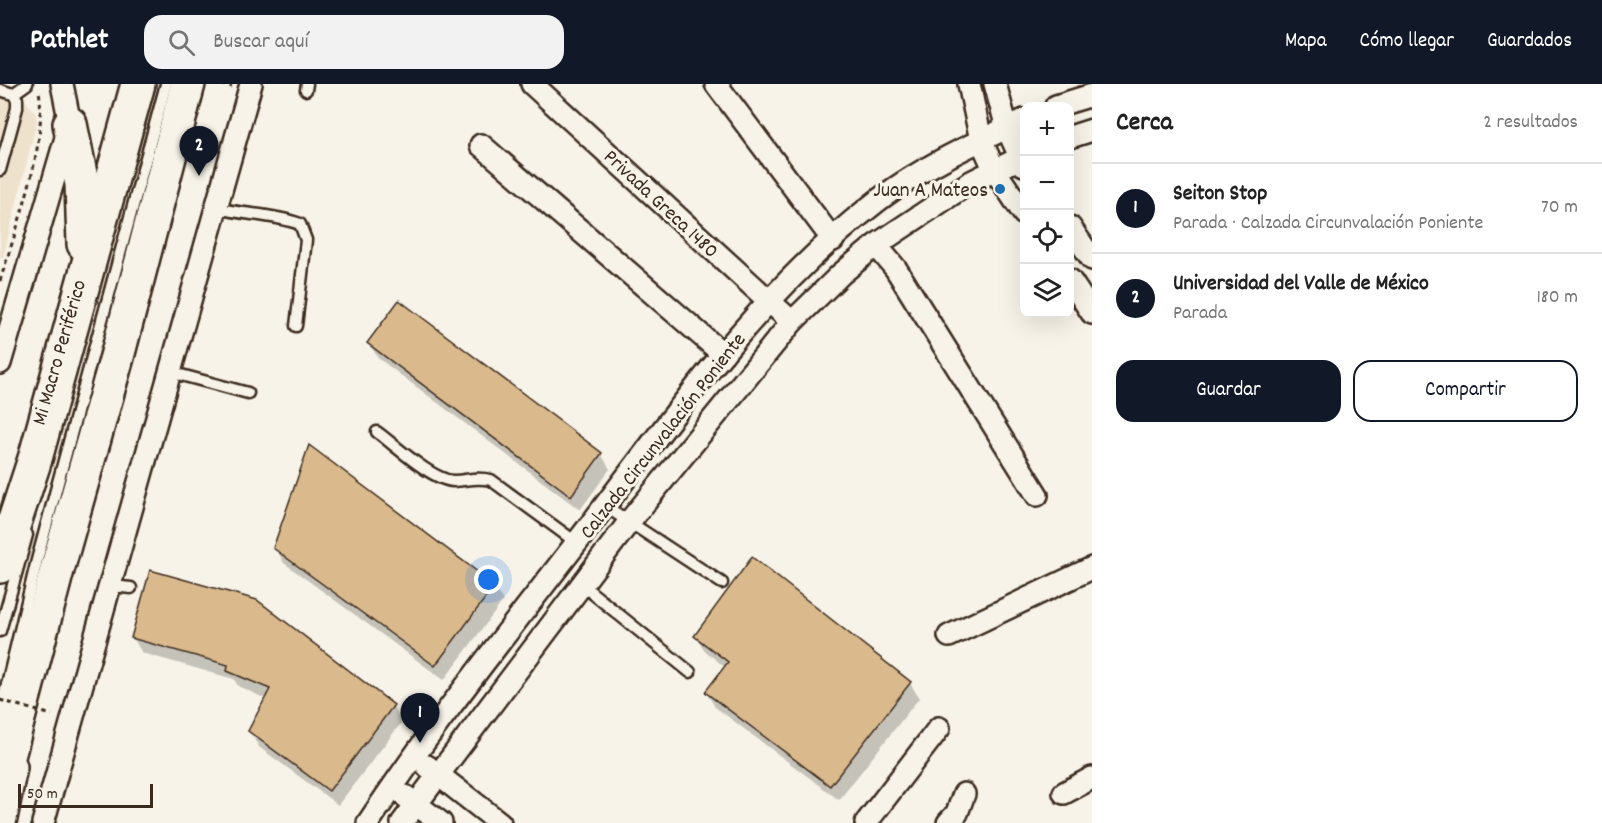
<!DOCTYPE html>
<html lang="es">
<meta charset="utf-8">
<style>
:root{--surface:#fff;--page:#f2f2f2;--text:#222;--muted:#767676;--line:#e0e0e0;--accent:#111827}
body{margin:0;font-family:Dekko,sans-serif;background:var(--page);color:var(--text)}
.controls{position:absolute;right:18px;top:18px;display:grid;overflow:hidden;border-radius:12px;box-shadow:0 6px 24px #0002}
.controls button{width:54px;height:54px;display:grid;place-items:center;padding:0;border:0;border-bottom:2px solid var(--line);background:var(--surface);color:var(--text);font:30px sans-serif}
.scale{position:absolute;left:18px;bottom:15px;width:135px;box-sizing:border-box;padding-left:6px;border:3px solid #3b2a1e;border-top:0;font-size:16px;line-height:21px;white-space:nowrap;color:#3b2a1e;-webkit-text-stroke:4px #f7f3e8;paint-order:stroke}
.you{position:absolute;left:489px;top:496px;width:21px;height:21px;margin:-15px;border:4px solid #fff;border-radius:50%;background:#1a73e8;box-shadow:0 0 0 9px #1a73e833}
.badge{display:grid;place-items:center;width:39px;height:39px;border-radius:50%;background:var(--accent);color:#fff;font-size:20px;font-weight:700}
.pin{position:absolute;translate:-50% -50px;filter:drop-shadow(0 2px 3px #0008)}
.pin::after{content:'';position:absolute;top:32px;width:21px;height:18px;background:inherit;clip-path:polygon(0 0,100% 0,50% 100%)}
.list{margin:0;padding:0;list-style:none}
h2{display:flex;justify-content:space-between;align-items:center;height:78px;margin:0;padding:0 24px;font-size:26px}
h2 small{font-size:20px;font-weight:400;color:var(--muted)}
.list li{display:grid;grid-template-columns:39px 1fr auto;gap:18px;align-items:center;box-sizing:border-box;height:90px;padding:0 24px;border-top:2px solid var(--line)}
.list b{display:block;font-size:22px;white-space:nowrap}
.list p{margin:0;font-size:20px;white-space:nowrap;color:var(--muted)}
.list em{font-size:20px;font-style:normal;color:var(--muted)}
.actions{display:flex;gap:12px;padding:18px 24px}
.actions a{flex:1;padding:14px 0;border:2px solid var(--accent);border-radius:18px;text-align:center;font-size:21px;color:var(--accent)}
.actions .main{background:var(--accent);color:#fff}
.icon{flex:none;width:33px;height:33px;fill:none;stroke:currentColor;stroke-width:2;stroke-linecap:round;stroke-linejoin:round}
.map{position:relative;flex:none;width:1092px;height:739px;overflow:hidden}
header{display:flex;align-items:center;gap:36px;box-sizing:border-box;height:84px;padding:0 30px;background:var(--accent);color:#fff}
header strong{font-size:28px}
nav{display:flex;gap:33px;margin-inline-start:auto;font-size:21px}
.search{width:420px;height:54px;background:var(--page);display:flex;align-items:center;gap:15px;box-sizing:border-box;padding:0 21px;border-radius:18px;color:var(--muted);font-size:22px}
main{display:flex}
aside{flex:1;background:var(--surface)}
.map>svg:first-child{display:block}
</style>
<header>
<strong>Pathlet</strong>
<div class="search"><svg class="icon" aria-label="search" viewBox="0 0 24 24"><circle cx="10" cy="10" r="6"/><path d="M15 15l6 6"/></svg>Buscar aquí</div>
<nav><a>Mapa</a><a>Cómo llegar</a><a>Guardados</a></nav>
</header>
<main>
<div class="map">
<svg width="1092" height="739" viewBox="0 0 1092 739">
<rect width="100%" height="100%" fill="#f7f3e8"/>
<filter id="ink" filterUnits="userSpaceOnUse"><feTurbulence type="fractalNoise" baseFrequency=".0167" numOctaves="2"/><feDisplacementMap in="SourceGraphic" scale="12" xChannelSelector="R" yChannelSelector="G"/><feConvolveMatrix kernelMatrix="1 2 1 2 8 2 1 2 1" color-interpolation-filters="sRGB"/></filter>
<g filter="url(#ink)">
<polygon fill="#eee2cd" points="0,0 23,14 35,29 37,37 3,174 0,173"/>
<g fill="#0003">
<polygon points="369,259 601,370 610,385 580,426 378,274"/>
<polygon points="275,463 494,502 503,517 444,596 284,479"/>
<polygon points="696,552 910,599 919,614 839,716 715,623 706,608 726,584 705,567"/>
<polygon points="133,554 393,622 402,638 338,721 259,663 250,647 266,615 238,602 234,595 142,569"/>
</g>
<g fill="#daba8d" stroke="#3b2a1e" stroke-width="1.5">
<polygon points="399,216 602,369 571,412 367,259"/>
<polygon points="309,361 495,501 435,582 273,464"/>
<polygon points="752,473 911,598 830,702 705,608 728,578 694,552"/>
<polygon points="150,486 257,516 394,621 329,707 248,647 270,605 227,587 228,581 131,554"/>
</g>
<g fill="none" stroke-linecap="round" stroke-linejoin="round">
<g stroke="#3b2a1e" stroke-width="15">
<g id="lane">
<polyline points="0,6 13,10 27,0"/>
<polyline points="306,6 307,0"/>
<polyline points="0,86 17,24 17,15 13,10"/>
<path d="M 217,124 C 244,131 274,130 300,140 L 306,156 L 296,242"/>
<polyline points="170,288 248,309"/>
<path d="M 377,348 C 395,361 432,396 453,397 C 468,397 474,392 491,396 L 577,459"/>
<polyline points="605,422 722,499"/>
<polyline points="581,500 690,588"/>
<polyline points="112,502 131,504"/>
<polyline points="0,547 27,451"/>
<polyline points="0,629 37,476 166,0"/>
</g>
</g>
<g stroke="#3b2a1e" stroke-width="26">
<g id="street">
<polyline points="532,0 792,238"/>
<polyline points="716,0 833,156"/>
<polyline points="969,0 981,56 994,85 1024,130"/>
<polyline points="995,0 1007,44 1024,81"/>
<polyline points="1056,22 1092,11"/>
<polyline points="1070,53 1092,46"/>
<polyline points="481,61 723,270"/>
<polyline points="1070,143 1092,175"/>
<polyline points="876,161 896,185 1037,411"/>
<polyline points="1070,196 1092,229"/>
<polyline points="0,279 70,40 62,0"/>
<polyline points="949,552 1092,484"/>
<polyline points="427,682 500,739"/>
<polyline points="1064,709 1092,694"/>
<polyline points="405,712 441,739"/>
<polyline points="43,739 251,0"/>
<path d="M 368,739 C 433,641 507,549 578,457 C 668,340 754,214 871,122 C 914,87 974,59 1024,36"/>
<polyline points="402,739 629,438 792,238 841,190 876,161 969,99 1024,72"/>
<polyline points="866,739 939,644"/>
<polyline points="948,739 957,729 964,710"/>
</g>
</g>
<g stroke="#3b2a1e" stroke-width="38">
<g id="highway">
<polyline points="70,40 82,100 84,160"/>
<polyline points="0,482 35,375 138,0"/>
<polyline points="0,703 57,486 117,273 188,0"/>
<polyline points="0,734 10,683"/>
</g>
</g>
<g stroke="#3b2a1e" stroke-width="3" stroke-dasharray="4.5 4.5" stroke-linecap="butt">
<polyline points="221,0 232,3"/>
<path d="M 0,197 C 16,145 48,60 39,7"/>
</g>
<use href="#lane" stroke="#f7f3e8" stroke-width="10"/>
<use href="#street" stroke="#f7f3e8" stroke-width="21"/>
<use href="#highway" stroke="#f7f3e8" stroke-width="33"/>
<polyline stroke="#3b2a1e" stroke-width="3" stroke-dasharray="4.5 4.5" stroke-linecap="butt" points="0,616 52,631"/>
</g>
</g>
<circle fill="#1f6fb2" stroke="#f7f3e8" stroke-width="2" cx="1000" cy="105" r="6"/>
<g text-anchor="middle" stroke-width="6" stroke-linejoin="round" paint-order="stroke">
<g font-size="21" fill="#3b2a1e" stroke="#f7f3e8" text-anchor="end">
<text x="988" y="112">Juan A Mateos</text>
</g>
<g font-size="21" fill="#3b2a1e" stroke="#f7f3e8">
<text transform="translate(662 119) rotate(43)" y="7">Privada Greca 1480</text>
<text transform="translate(58 268) rotate(-74)" y="7">Mi Macro Periférico</text>
<text transform="translate(662 351) rotate(-52)" y="7">Calzada Circunvalación Poniente</text>
</g>
</g>
</svg>
<div class="controls">
<button>+</button>
<button>−</button>
<button><svg class="icon" aria-label="locate" viewBox="0 0 24 24"><circle cx="12" cy="12" r="6"/><path d="M12 2v4M12 18v4M2 12h4M18 12h4"/></svg></button>
<button><svg class="icon" aria-label="layers" viewBox="0 0 24 24"><path d="M12 4l9 5-9 5-9-5zM3 14l9 5 9-5"/></svg></button>
</div>
<div class="scale">50 m</div>
<div class="you"></div>
<div class="pin badge" style="left:420px;top:659px">1</div>
<div class="pin badge" style="left:199px;top:92px">2</div>
</div>
<aside>
<h2>Cerca<small>2 resultados</small></h2>
<ul class="list">
<li><span class="badge">1</span><div><b>Seiton Stop</b><p>Parada · Calzada Circunvalación Poniente</p></div><em>70 m</em></li>
<li><span class="badge">2</span><div><b>Universidad del Valle de México</b><p>Parada</p></div><em>180 m</em></li>
</ul>
<div class="actions"><a class="main">Guardar</a><a>Compartir</a></div>
</aside>
</main>
